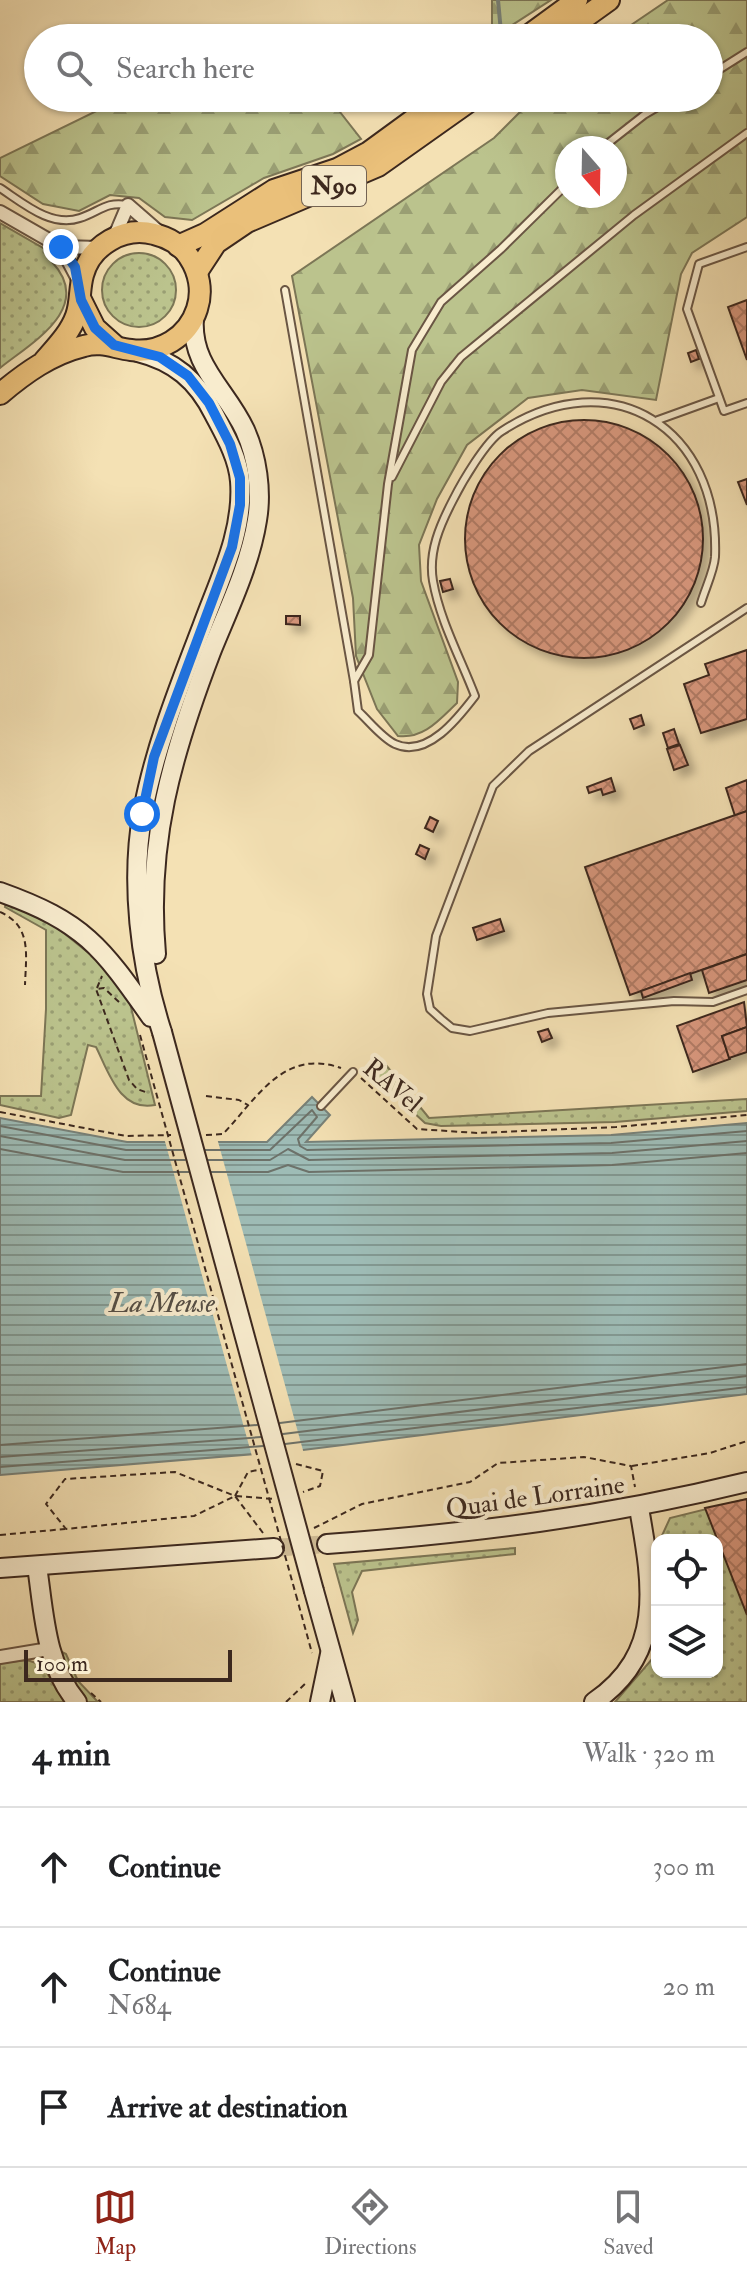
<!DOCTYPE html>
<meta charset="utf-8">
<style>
:root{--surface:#fff;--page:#f2f2f2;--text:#202124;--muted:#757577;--line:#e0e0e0;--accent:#8f2418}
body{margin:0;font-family:"IM FELL Double Pica",serif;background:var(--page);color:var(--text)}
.controls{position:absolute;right:24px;bottom:24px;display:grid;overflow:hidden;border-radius:16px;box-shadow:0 2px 6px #0004}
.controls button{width:72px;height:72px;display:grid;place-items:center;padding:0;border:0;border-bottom:2px solid var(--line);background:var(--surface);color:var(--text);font:40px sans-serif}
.compass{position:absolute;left:555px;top:136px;width:72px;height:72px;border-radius:50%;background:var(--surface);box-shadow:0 2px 6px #0004;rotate:160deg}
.scale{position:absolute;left:24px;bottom:20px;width:208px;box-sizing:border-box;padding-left:8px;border:4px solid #3c281e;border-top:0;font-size:22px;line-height:28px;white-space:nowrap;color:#3c281e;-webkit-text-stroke:6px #f8ecce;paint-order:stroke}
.stop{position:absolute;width:24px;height:24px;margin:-18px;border:6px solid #1a73e8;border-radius:50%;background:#fff}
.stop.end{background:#1a73e8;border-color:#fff;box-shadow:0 2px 8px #0008}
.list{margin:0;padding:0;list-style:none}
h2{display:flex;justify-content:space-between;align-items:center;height:104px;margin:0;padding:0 32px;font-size:34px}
h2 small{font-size:26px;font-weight:400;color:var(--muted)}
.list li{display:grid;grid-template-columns:52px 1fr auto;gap:24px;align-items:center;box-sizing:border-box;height:120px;padding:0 32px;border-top:2px solid var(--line)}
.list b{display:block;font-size:30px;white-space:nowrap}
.list p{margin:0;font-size:26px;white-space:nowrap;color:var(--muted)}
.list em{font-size:26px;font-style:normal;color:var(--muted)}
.icon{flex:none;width:44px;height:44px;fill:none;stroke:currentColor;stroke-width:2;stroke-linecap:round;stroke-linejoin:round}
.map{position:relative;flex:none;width:747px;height:1702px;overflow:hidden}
.search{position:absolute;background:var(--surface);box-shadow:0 2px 6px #0004;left:24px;right:24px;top:24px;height:88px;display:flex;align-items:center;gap:20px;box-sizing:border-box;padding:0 28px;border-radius:44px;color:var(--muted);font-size:30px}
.sheet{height:464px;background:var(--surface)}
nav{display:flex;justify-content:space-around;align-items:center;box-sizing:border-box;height:112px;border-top:2px solid var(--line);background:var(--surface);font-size:22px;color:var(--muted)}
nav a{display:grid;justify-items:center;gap:4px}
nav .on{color:var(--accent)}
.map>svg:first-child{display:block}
</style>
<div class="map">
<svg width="747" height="1702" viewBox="0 0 747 1702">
<defs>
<pattern id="grass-dots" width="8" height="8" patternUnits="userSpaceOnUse" patternTransform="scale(2)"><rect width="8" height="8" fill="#bbc38d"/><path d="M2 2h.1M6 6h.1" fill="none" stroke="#999e73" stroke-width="1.8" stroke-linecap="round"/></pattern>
<pattern id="forest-firs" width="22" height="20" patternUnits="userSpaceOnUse" patternTransform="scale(2)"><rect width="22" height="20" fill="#bbc38d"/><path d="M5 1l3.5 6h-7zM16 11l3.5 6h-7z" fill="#999e73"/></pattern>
<pattern id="water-rules" width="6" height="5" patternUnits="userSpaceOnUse" patternTransform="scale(2)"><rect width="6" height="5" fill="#9ebcb6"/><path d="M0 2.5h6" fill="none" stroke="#829993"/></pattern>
<pattern id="building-cross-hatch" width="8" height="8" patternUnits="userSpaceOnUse" patternTransform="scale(2)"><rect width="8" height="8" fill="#d7967b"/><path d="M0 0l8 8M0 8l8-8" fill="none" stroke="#b07a64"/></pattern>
<filter id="shadow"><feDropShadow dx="7" dy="7" stdDeviation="4" flood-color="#0004"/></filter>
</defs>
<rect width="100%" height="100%" fill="#f4e1b4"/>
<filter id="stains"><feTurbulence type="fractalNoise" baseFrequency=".0025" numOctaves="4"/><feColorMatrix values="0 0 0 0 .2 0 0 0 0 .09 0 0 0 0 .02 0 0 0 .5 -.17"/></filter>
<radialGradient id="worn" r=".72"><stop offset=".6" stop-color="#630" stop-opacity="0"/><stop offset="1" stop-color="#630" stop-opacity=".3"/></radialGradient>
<g fill="url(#grass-dots)" stroke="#7c7656" stroke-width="2">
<path d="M 0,223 L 57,256 L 52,262 C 95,308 31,343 0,368 Z"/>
<circle cx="139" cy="290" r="37"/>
<path d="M 6,902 L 55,926 L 101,963 L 128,995 L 155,1105 C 120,1112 109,1073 96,1047 L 88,1045 L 71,1115 L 59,1118 L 0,1105 L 0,1096 L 41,1096 L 46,1009 L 46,930 L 5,907 Z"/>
<polygon points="381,1059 429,1118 747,1099 747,1111 615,1122 441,1126 425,1123 369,1071"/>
<polygon points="747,1499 747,1702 615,1702 653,1658 657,1639 657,1672 717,1672 717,1540 660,1540 670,1518"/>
<polygon points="515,1548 515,1554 362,1571 352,1592 358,1620 353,1633 334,1564"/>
<polygon points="60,1651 66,1654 78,1681 98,1702 87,1702 71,1681"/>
<polygon points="27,1660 42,1665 65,1702 0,1702 0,1663"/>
</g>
<g fill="url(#forest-firs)" stroke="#7c7656" stroke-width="2" fill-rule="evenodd">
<polygon points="492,0 551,0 492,38"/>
<path d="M 668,0 L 747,0 L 747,217 L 692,253 L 681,274 L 656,400 L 582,390 L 528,398 L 467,445 L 437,499 L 419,545 L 421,581 L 458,682 L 457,703 C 439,720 424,739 398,736 L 377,709 L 356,656 L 353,598 L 292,276 L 494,138 L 534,98 L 709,98 L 709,38 L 612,38 ZM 567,148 L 615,148 L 615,196 L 567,196 Z"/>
<polygon points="123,98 329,98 361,139 333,154 264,178 192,220 165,217 139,198 110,195 79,211 43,204 0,176 0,158"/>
</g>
<polygon fill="url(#water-rules)" stroke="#778179" stroke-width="2" points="312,1097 330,1115 306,1142 611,1135 747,1123 747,1394 303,1450 0,1475 0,1118 127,1142 267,1142"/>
<polygon fill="#f4e1b4" points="164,1138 217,1138 304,1454 253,1460"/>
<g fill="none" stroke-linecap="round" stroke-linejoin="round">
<g stroke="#6d726a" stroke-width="2">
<polyline points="0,1126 126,1150 183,1150"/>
<polyline points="0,1136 125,1160 185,1160"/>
<polyline points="0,1149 123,1172 189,1172"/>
<polyline points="205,1150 270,1150 312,1110 317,1117 298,1139 300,1146 307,1150 611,1143 747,1131"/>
<polyline points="208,1160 270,1160 288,1149 309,1160 612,1153 747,1141"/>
<polyline points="211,1172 268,1172 288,1165 309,1172 612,1165 747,1153"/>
<polyline points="280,1423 747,1364"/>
<polyline points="283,1434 747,1376"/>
<polyline points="285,1444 747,1387"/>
<polyline points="0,1445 257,1425"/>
<polyline points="0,1457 261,1437"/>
<polyline points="0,1467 263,1446"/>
</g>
<polyline stroke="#778179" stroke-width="4" points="498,0 501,32"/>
</g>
<g fill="url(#building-cross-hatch)" stroke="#3c281e" stroke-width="2" filter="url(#shadow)">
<polygon points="747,300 747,360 728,307"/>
<polygon points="696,350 699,359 691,362 688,353"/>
<circle cx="584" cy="539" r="119"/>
<polygon points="747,479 747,505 738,482"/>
<polygon points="450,579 453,589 443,592 440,581"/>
<polygon points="286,616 300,616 300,625 286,624"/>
<polygon points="747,650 747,719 701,733 684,684 709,675 705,664"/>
<polygon points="641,715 644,725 634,729 630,719"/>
<polygon points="674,729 679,744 668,748 663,733"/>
<polygon points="680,745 688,765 674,770 667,749"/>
<polygon points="611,778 615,791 603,795 601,789 589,793 587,787"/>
<polygon points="747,780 747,811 735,816 726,788"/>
<polygon points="747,811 747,954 630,995 585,867"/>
<polygon points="430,817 438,821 433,832 425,828"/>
<polygon points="420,845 429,849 425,859 416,854"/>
<polygon points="500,919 504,931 477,940 473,928"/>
<polygon points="747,954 747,980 709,993 702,970"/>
<polygon points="690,973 692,980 643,998 641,991"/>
<polygon points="744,1002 747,1027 722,1036 730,1059 693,1072 677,1026"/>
<polygon points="747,1027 747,1052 729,1058 722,1036"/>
<polygon points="548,1029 552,1038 542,1042 538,1032"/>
<polygon points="747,1499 747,1615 705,1508"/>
</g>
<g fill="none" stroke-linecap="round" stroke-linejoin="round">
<polyline stroke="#cfbc96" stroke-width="18" stroke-dasharray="18 9" stroke-linecap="butt" points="274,1548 327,1544"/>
<g stroke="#6a5644" stroke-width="10">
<g id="lane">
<polyline points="709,76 747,52"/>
<polyline points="602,148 644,115 673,98"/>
<path d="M 0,188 C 23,203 51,228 80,218 C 99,212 106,201 127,205"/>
<polyline points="747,247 699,264 687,309 724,411 747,403"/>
<polyline points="285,290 354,681 369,655 388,484 412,350 441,302 501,249 567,184"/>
<polyline points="658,420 719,398"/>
<polyline points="392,477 441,382 461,357 634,215 747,133"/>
<polyline points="747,608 529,751 493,786 436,936 427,994 430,1009 441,1019 452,1028 470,1031 548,1013 674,1001 713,1002 747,990"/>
<path d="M 354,681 L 358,711 C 369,721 382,738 395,744 C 427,759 459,717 475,696 C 461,659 440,621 433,581 C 428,552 440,525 453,500 C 462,482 486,441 502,431 C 612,360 720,428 715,557 C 714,571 705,589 701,603"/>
<polyline points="321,1106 353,1072"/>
</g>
</g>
<g stroke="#6a5644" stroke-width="16">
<g id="street">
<polyline points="0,212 61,247 79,281"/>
<polyline points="114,238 128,205 159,232"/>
<polyline points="61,247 100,248"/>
<polyline points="0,1657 49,1649"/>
</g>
</g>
<g stroke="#3c281e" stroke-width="22">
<g id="secondary">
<path d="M 138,352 C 174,361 197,380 214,414 C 225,435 238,457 240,481 C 244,532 219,580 202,627 C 179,687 155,747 143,811 C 130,882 140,964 162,1032"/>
<path d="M 0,892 C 84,922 101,946 151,1017"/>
<path d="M 156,954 C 146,843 172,754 211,652 C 228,610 250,565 257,520 C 262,491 257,457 245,430 C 226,389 190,366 194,317"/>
<path d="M 327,1544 C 474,1533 604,1517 747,1482"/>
<path d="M 37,1566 C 44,1613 45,1664 77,1702"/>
<polyline points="0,1568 274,1548"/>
<polyline points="314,1591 345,1702"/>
<polyline points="320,1702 330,1654"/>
<path d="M 594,1702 C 666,1653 652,1583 639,1508"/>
</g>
</g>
<g stroke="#3c281e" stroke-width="24">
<g id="primary">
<polyline points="525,38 577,0"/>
<polyline points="556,38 609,0"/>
<polyline points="178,246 205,234 274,190 337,169 369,152 443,98"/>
<polyline points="197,272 216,243 247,222 378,166 474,98"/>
<polyline points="81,300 95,328 114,345"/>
<path d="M 0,394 C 25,373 51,354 84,346 C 102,341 114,348 131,350 C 160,354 188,337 197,309 C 203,291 199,272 189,257 C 182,245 167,237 154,234 C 124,226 91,245 83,275 C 79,289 81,303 76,316 C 70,333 56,347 44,361"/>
</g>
</g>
<g stroke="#3c281e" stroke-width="2" stroke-dasharray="6 4" stroke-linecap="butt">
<path d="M 0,912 C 32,926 26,954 25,985"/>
<polyline points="97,988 102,976"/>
<polyline points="119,1002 104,988 96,989 129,1080 137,1089 148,1093"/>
<polyline points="361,1078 417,1129 477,1133 616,1127 747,1115"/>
<polyline points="206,1096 239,1100 248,1105"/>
<polyline points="0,1112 126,1136 171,1135"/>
<path d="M 206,1135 L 223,1134 C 258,1097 284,1048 341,1068"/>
<polyline points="296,1464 323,1471 320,1486 303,1492"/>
<polyline points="632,1466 710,1453 747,1441"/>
<polyline points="235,1496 248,1472 262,1469"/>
<polyline points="314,1528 362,1504 470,1482 498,1463 584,1457 631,1466 635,1487"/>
<polyline points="263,1533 235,1496 175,1472 65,1479 46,1504 66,1529 194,1516 235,1496 274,1499"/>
<polyline points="0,1535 65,1529"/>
<polyline points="296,1595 312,1653"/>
<polyline points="91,1693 101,1702"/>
<polyline points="286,1702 306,1683"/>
</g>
<use href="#lane" stroke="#f8ecce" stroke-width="6"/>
<use href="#street" stroke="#f8ecce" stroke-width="12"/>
<use href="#secondary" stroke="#f8ecce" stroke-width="18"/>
<use href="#primary" stroke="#eac07a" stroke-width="20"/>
<g stroke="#3c281e" stroke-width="22" stroke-linecap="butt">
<polyline id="secondary-bridge" points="162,1032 314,1591"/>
</g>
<polyline stroke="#3c281e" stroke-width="2" stroke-dasharray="6 4" stroke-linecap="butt" points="140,1035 296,1595"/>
<use href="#secondary-bridge" stroke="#f8ecce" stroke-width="18"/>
</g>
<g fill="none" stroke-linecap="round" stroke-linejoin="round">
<polyline stroke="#1a73e8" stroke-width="10" points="61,247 75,267 81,300 95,328 114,345 160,357 188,376 209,403 230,444 240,478 240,505 232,547 154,757 142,814"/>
</g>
<g text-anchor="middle" stroke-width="8" stroke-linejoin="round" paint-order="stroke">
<rect fill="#f8ecce" stroke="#746353" stroke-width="2" x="302" y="166" width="64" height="40" rx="6"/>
<g font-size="24" font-weight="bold" fill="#3c281e">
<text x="334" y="194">N90</text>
</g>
<g font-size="26" fill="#3c281e" stroke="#f8ecce">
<text transform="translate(393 1085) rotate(40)" y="9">RAVel</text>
<text transform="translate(535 1496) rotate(-8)" y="9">Quai de Lorraine</text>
</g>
<g font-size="28" font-style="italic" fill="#544d44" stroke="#f8ecce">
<text x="162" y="1312">La Meuse</text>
</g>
</g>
<rect width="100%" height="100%" filter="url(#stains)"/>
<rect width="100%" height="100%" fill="url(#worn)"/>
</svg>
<div class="controls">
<button><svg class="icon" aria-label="locate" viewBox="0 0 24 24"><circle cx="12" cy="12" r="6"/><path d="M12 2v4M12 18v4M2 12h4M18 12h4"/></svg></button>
<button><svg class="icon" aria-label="layers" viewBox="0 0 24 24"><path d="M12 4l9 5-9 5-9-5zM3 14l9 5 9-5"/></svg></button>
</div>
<svg class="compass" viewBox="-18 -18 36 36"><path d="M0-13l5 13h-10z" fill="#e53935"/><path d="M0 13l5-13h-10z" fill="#757577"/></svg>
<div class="scale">100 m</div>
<div class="stop" style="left:142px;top:814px"></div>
<div class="stop end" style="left:61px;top:247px"></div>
<div class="search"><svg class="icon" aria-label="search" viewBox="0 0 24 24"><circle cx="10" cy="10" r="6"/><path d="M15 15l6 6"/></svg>Search here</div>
</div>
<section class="sheet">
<h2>4 min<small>Walk · 320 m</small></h2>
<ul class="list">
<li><svg class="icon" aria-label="ahead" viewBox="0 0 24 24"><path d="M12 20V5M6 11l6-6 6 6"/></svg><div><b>Continue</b></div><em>300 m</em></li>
<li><svg class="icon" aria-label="ahead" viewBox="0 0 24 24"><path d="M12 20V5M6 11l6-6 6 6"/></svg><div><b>Continue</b><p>N684</p></div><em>20 m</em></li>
<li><svg class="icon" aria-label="arrive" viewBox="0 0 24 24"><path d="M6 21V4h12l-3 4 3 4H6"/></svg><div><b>Arrive at destination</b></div></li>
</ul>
</section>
<nav>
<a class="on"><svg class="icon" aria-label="map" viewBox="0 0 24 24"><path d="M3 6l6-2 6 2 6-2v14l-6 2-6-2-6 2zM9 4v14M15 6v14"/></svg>Map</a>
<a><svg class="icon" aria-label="directions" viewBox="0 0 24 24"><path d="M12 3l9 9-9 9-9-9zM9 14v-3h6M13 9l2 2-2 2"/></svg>Directions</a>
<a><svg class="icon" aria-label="saved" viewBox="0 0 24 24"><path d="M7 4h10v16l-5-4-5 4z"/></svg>Saved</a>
</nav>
